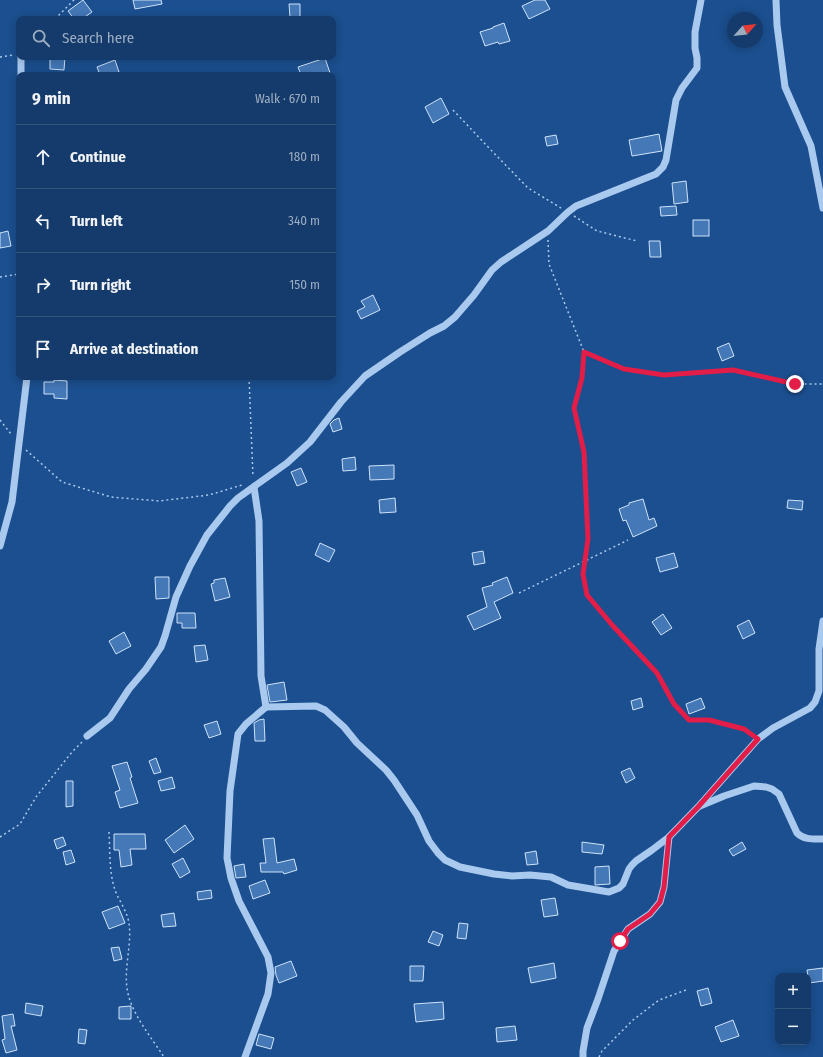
<!DOCTYPE html>
<meta charset="utf-8">
<style>
:root{--surface:#143b6b;--page:#1d4271;--text:#f1f3f6;--muted:#9dadc1;--line:#33557e}
body{margin:0;font-family:"Fira Sans Condensed",sans-serif;background:var(--page);color:var(--text)}
.controls{position:absolute;right:12px;bottom:12px;display:grid;overflow:hidden;border-radius:8px;box-shadow:0 2px 10px #0003}
.controls button{width:36px;height:36px;display:grid;place-items:center;padding:0;border:0;border-bottom:1px solid var(--line);background:var(--surface);color:var(--text);font:20px sans-serif}
.compass{position:absolute;left:727px;top:12px;width:36px;height:36px;border-radius:50%;background:var(--surface);box-shadow:0 2px 10px #0003;rotate:63deg}
.stop{position:absolute;width:12px;height:12px;margin:-9px;border:3px solid #e11d48;border-radius:50%;background:#fff}
.stop.end{background:#e11d48;border-color:#fff;box-shadow:0 1px 4px #0008}
.list{margin:0;padding:0;list-style:none}
h2{display:flex;justify-content:space-between;align-items:center;height:52px;margin:0;padding:0 16px;font-size:17px}
h2 small{font-size:13px;font-weight:400;color:var(--muted)}
.list li{display:grid;grid-template-columns:26px 1fr auto;gap:12px;align-items:center;box-sizing:border-box;height:64px;padding:0 16px;border-top:1px solid var(--line)}
.list b{display:block;font-size:15px;white-space:nowrap}
.list em{font-size:13px;font-style:normal;color:var(--muted)}
.icon{flex:none;width:22px;height:22px;fill:none;stroke:currentColor;stroke-width:2;stroke-linecap:round;stroke-linejoin:round}
.map{position:relative;flex:none;width:823px;height:1057px;overflow:hidden}
.search{position:absolute;background:var(--surface);box-shadow:0 2px 10px #0003;left:16px;top:16px;width:320px;height:44px;display:flex;align-items:center;gap:10px;box-sizing:border-box;padding:0 14px;border-radius:8px;color:var(--muted);font-size:15px}
.panel{position:absolute;background:var(--surface);box-shadow:0 2px 10px #0003;left:16px;top:72px;width:320px;height:308px;border-radius:8px}
.map>svg:first-child{display:block}
</style>
<div class="map">
<svg width="823" height="1057" viewBox="0 0 823 1057">
<rect width="100%" height="100%" fill="#1b4f8f"/>
<g fill="#4478b7" stroke="#cfe3fa">
<polygon points="83,0 92,12 82,19 74,19 68,11"/>
<polygon points="133,0 161,0 162,4 135,9"/>
<polygon points="535,0 545,0 550,9 529,19 522,6"/>
<polygon points="289,4 300,4 300,17 290,17"/>
<polygon points="504,23 510,41 499,44 498,42 485,46 480,32 493,28 493,27"/>
<polygon points="50,57 65,57 64,70 50,69"/>
<polygon points="325,58 330,73 326,75 301,75 298,67"/>
<polygon points="115,60 119,72 110,75 100,75 97,67"/>
<polygon points="441,98 449,114 433,123 425,107"/>
<polygon points="659,134 662,151 632,156 629,140"/>
<polygon points="556,135 558,144 547,146 545,137"/>
<polygon points="686,181 688,202 674,204 672,183"/>
<polygon points="676,206 677,215 661,216 660,207"/>
<rect x="693" y="220" width="16" height="16"/>
<polygon points="8,231 11,246 0,248 0,233"/>
<polygon points="649,241 660,241 661,257 650,257"/>
<polygon points="373,295 380,310 361,319 357,311 365,307 361,301"/>
<polygon points="729,343 734,356 722,361 717,348"/>
<polygon points="54,380 67,381 67,399 54,398 54,394 44,394 44,382 54,382"/>
<polygon points="339,418 342,429 333,432 330,424 334,420"/>
<polygon points="355,457 356,470 343,471 342,459"/>
<polygon points="394,465 394,479 370,480 369,466"/>
<polygon points="301,468 307,482 297,486 291,472"/>
<polygon points="395,498 396,512 380,513 379,500"/>
<polygon points="643,499 649,520 654,518 657,526 633,537 626,520 623,521 619,509 629,505 629,503"/>
<polygon points="788,500 803,501 802,510 787,508"/>
<polygon points="320,543 335,550 329,562 315,555"/>
<polygon points="483,551 485,563 474,565 472,553"/>
<polygon points="674,553 678,567 660,572 656,558"/>
<polygon points="155,577 169,577 169,598 156,599"/>
<polygon points="507,577 513,593 494,602 501,618 474,630 467,616 487,607 482,588 493,585 492,583"/>
<polygon points="225,578 230,597 215,601 211,584 214,583 214,580"/>
<polygon points="177,613 195,613 196,628 182,628 182,623 177,623"/>
<polygon points="663,614 672,628 661,635 652,622"/>
<polygon points="749,620 755,633 743,639 737,626"/>
<polygon points="124,632 131,646 116,654 109,641"/>
<polygon points="205,645 208,660 196,662 194,646"/>
<polygon points="284,682 287,700 270,702 267,685"/>
<polygon points="641,698 643,707 633,710 631,701"/>
<polygon points="701,698 705,708 689,714 686,704"/>
<polygon points="264,719 265,741 255,741 254,723 259,720"/>
<polygon points="217,721 221,734 209,738 204,725"/>
<polygon points="156,758 161,772 154,774 149,761"/>
<polygon points="127,762 132,777 130,778 138,803 120,808 115,792 120,790 112,766"/>
<polygon points="630,768 635,778 626,783 621,772"/>
<polygon points="172,777 175,788 161,791 158,781"/>
<polygon points="66,781 73,781 73,806 66,807"/>
<polygon points="185,825 194,839 174,853 165,840"/>
<polygon points="114,834 145,834 146,849 130,849 132,865 121,867 119,850 114,850"/>
<polygon points="63,837 66,845 57,849 54,840"/>
<polygon points="274,838 277,863 294,859 297,870 284,874 283,872 261,872 260,863 266,863 263,839"/>
<polygon points="582,842 604,845 602,854 582,852"/>
<polygon points="742,842 746,849 733,856 729,850"/>
<polygon points="71,850 75,862 66,865 63,852"/>
<polygon points="536,851 538,864 527,865 525,853"/>
<polygon points="183,858 190,872 180,878 172,864"/>
<polygon points="244,864 246,877 236,878 234,866"/>
<polygon points="609,866 610,884 595,885 595,867"/>
<polygon points="265,880 270,893 253,899 249,886"/>
<polygon points="211,890 212,898 198,900 197,892"/>
<polygon points="555,898 558,915 544,917 541,900"/>
<polygon points="118,906 125,923 109,929 102,912"/>
<polygon points="174,913 176,926 163,927 161,915"/>
<polygon points="459,923 468,924 466,939 457,938"/>
<polygon points="433,931 443,935 439,946 428,942"/>
<polygon points="119,947 122,959 114,961 111,948"/>
<polygon points="291,961 297,976 279,983 276,975 275,967"/>
<polygon points="554,963 556,978 531,983 528,968"/>
<polygon points="410,966 424,966 423,981 410,981"/>
<polygon points="823,968 823,981 809,983 807,970"/>
<polygon points="708,988 712,1003 701,1006 697,991"/>
<polygon points="443,1002 444,1019 416,1022 414,1004"/>
<polygon points="26,1003 43,1006 41,1016 25,1013"/>
<polygon points="131,1006 131,1019 119,1019 119,1007"/>
<polygon points="13,1014 15,1026 11,1026 17,1050 6,1053 2,1040 5,1039 2,1016"/>
<polygon points="733,1020 739,1036 721,1042 715,1027"/>
<polygon points="515,1026 517,1040 497,1042 496,1028"/>
<polygon points="79,1029 87,1030 85,1044 78,1043"/>
<polygon points="259,1034 274,1038 271,1049 256,1045"/>
</g>
<g fill="none" stroke-linecap="round" stroke-linejoin="round">
<g stroke="#a9c9ee" stroke-width="1.5" stroke-dasharray="2 3" stroke-linecap="butt">
<polyline points="55,19 74,0"/>
<polyline points="0,57 14,55"/>
<polyline points="453,110 489,148 528,188 561,208"/>
<polyline points="574,216 597,231 637,241"/>
<polyline points="548,240 549,264 584,352 623,369 664,375 733,370 795,384 823,384"/>
<polyline points="0,277 19,274"/>
<polyline points="584,352 582,378 574,408 584,452 588,539 583,574 587,595 613,626 657,673 674,704 689,720 709,720 744,729 752,735"/>
<polyline points="249,377 253,477"/>
<polyline points="0,420 11,434"/>
<polyline points="26,450 62,482 111,497 159,501 209,495 242,485"/>
<polyline points="519,593 628,540"/>
<path d="M 109,832 C 110,850 109,873 115,890 C 119,901 127,911 129,923 C 132,944 124,967 127,988 C 130,1012 151,1037 164,1057"/>
<polyline points="0,837 20,824 36,797 72,752 82,742"/>
<polyline points="599,1057 602,1051 633,1020 659,1000 686,990"/>
</g>
<g stroke="#a9c9ee" stroke-width="7">
<polyline points="776,0 777,25 785,87 811,146 823,208"/>
<polyline points="21,57 21,75"/>
<polyline points="0,546 12,502 27,377"/>
<polyline points="266,707 316,706 325,710 344,727 357,743 386,770 394,780 417,815 429,841 438,853 445,860 460,867 494,874 512,876 530,875 551,877 568,885 609,892 619,888 623,884 629,869 632,865 636,861 652,850 669,837"/>
<polyline points="87,736 110,718 129,689 146,669 161,647 165,636 176,597 190,566 207,535 230,506 238,498 287,463 310,442 341,402 365,376 400,352 430,333 444,326 455,317 474,295 492,270 501,262 548,231 568,212 576,206 656,174 663,167 666,160 676,100 682,88 697,68 697,58 695,48 695,32 701,0"/>
<path d="M 700,806 L 724,796 L 754,786 L 766,787 L 772,789 L 779,794 L 797,833 C 804,840 813,839 823,839"/>
<polyline points="245,1057 268,994 271,973 268,957 239,901 231,878 227,858 230,791 238,734 246,724 266,707 261,676 259,521 254,487"/>
<polyline points="583,1057 583,1051 587,1028 598,999 614,951 628,929 650,914 660,902 664,887 669,837 698,807 758,739 773,728 810,708 815,702 819,691 819,649 823,621"/>
</g>
</g>
<g fill="none" stroke-linecap="round" stroke-linejoin="round">
<polyline stroke="#e11d48" stroke-width="5" points="620,941 628,929 650,914 660,902 664,887 669,837 698,807 758,739 744,729 709,720 689,720 674,704 657,673 613,626 587,595 583,574 588,539 584,452 574,408 582,378 584,352 624,369 664,375 733,370 795,384"/>
</g>
</svg>
<div class="controls">
<button>+</button>
<button>−</button>
</div>
<svg class="compass" viewBox="-18 -18 36 36"><path d="M0-13l5 13h-10z" fill="#e53935"/><path d="M0 13l5-13h-10z" fill="#9dadc1"/></svg>
<div class="stop" style="left:620px;top:941px"></div>
<div class="stop end" style="left:795px;top:384px"></div>
<div class="search"><svg class="icon" aria-label="search" viewBox="0 0 24 24"><circle cx="10" cy="10" r="6"/><path d="M15 15l6 6"/></svg>Search here</div>
<section class="panel">
<h2>9 min<small>Walk · 670 m</small></h2>
<ul class="list">
<li><svg class="icon" aria-label="ahead" viewBox="0 0 24 24"><path d="M12 20V5M6 11l6-6 6 6"/></svg><div><b>Continue</b></div><em>180 m</em></li>
<li><svg class="icon" aria-label="left" viewBox="0 0 24 24"><path d="M17 20v-9H6M10 6l-5 5 5 5"/></svg><div><b>Turn left</b></div><em>340 m</em></li>
<li><svg class="icon" aria-label="right" viewBox="0 0 24 24"><path d="M7 20v-9h11M14 6l5 5-5 5"/></svg><div><b>Turn right</b></div><em>150 m</em></li>
<li><svg class="icon" aria-label="arrive" viewBox="0 0 24 24"><path d="M6 21V4h12l-3 4 3 4H6"/></svg><div><b>Arrive at destination</b></div></li>
</ul>
</section>
</div>
